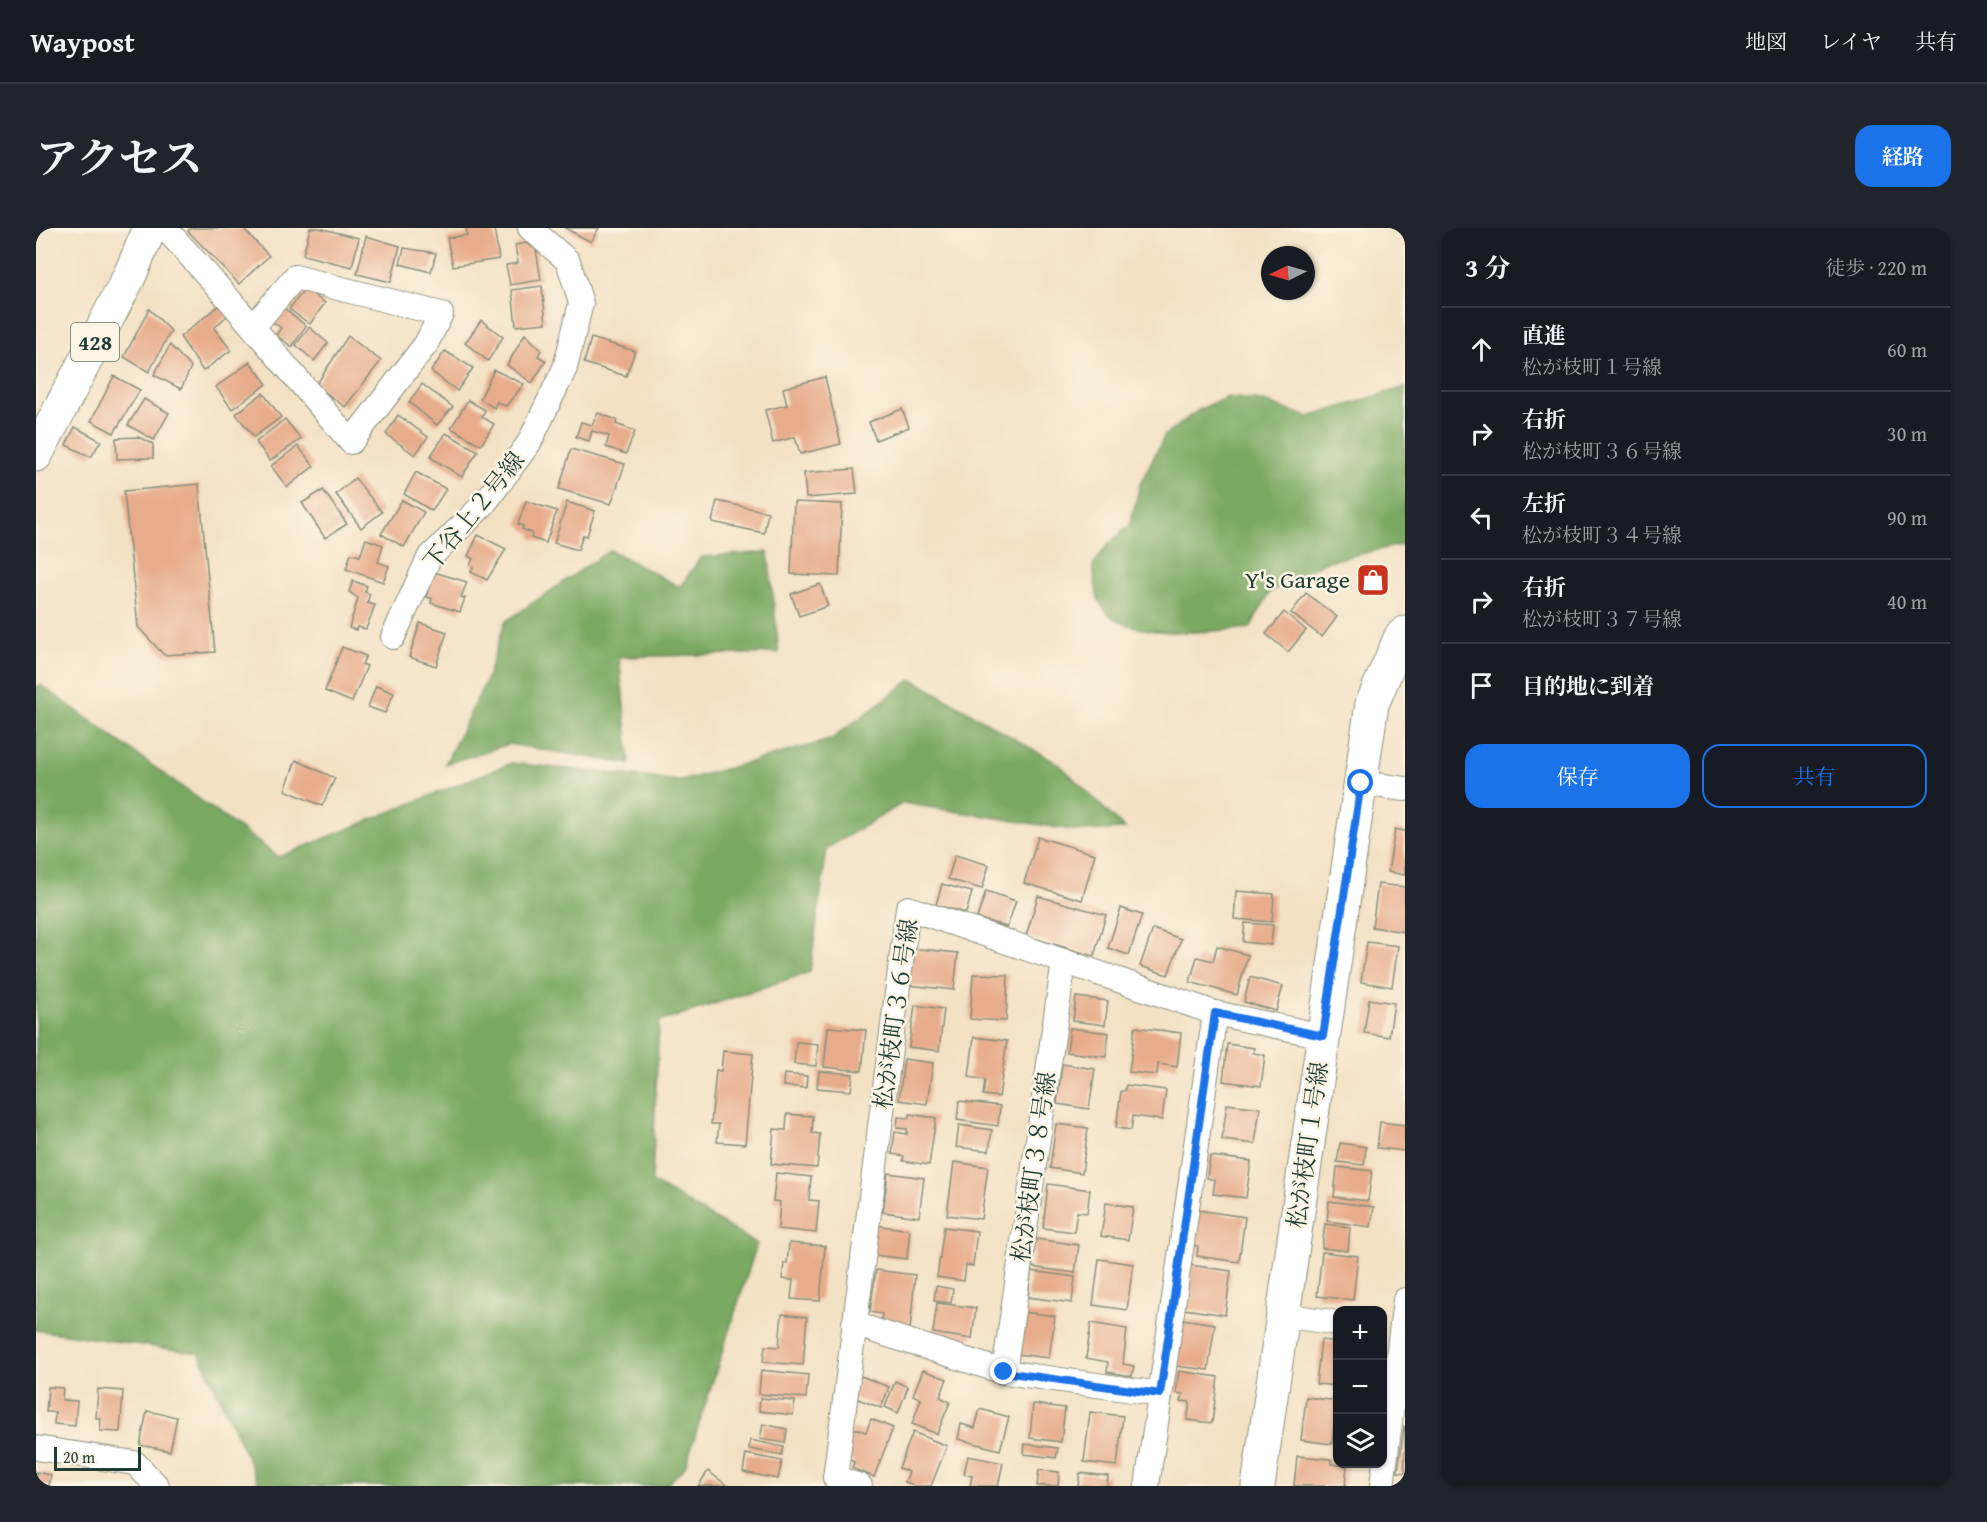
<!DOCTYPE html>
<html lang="ja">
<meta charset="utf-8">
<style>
:root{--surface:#171b24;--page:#20242c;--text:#f1f3f6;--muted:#9ea1a6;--line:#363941;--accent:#1a73e8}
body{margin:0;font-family:"Gentium Book Plus","Noto Serif JP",serif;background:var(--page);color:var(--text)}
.controls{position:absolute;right:18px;bottom:18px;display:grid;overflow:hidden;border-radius:12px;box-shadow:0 2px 4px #0004}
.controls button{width:54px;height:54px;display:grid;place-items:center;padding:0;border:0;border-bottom:2px solid var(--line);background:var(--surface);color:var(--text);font:30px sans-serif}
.compass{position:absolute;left:1225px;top:18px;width:54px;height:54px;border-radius:50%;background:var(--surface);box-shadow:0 2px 4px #0004;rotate:265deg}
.scale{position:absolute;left:18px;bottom:15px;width:87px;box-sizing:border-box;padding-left:6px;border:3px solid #1f3d34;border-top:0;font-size:16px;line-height:21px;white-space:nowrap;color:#1f3d34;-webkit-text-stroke:4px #fcf5e5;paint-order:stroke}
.stop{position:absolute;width:18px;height:18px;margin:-14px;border:4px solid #1a73e8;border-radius:50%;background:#fff}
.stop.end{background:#1a73e8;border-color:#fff;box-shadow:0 2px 6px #0008}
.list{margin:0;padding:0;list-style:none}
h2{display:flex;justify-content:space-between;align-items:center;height:78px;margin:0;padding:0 24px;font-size:26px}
h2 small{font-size:20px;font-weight:400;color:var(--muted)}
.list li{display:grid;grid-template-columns:39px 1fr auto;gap:18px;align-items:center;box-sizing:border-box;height:84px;padding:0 24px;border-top:2px solid var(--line)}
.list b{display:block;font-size:22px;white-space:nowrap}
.list p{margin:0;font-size:20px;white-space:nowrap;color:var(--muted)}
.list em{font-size:20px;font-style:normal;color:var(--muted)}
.actions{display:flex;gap:12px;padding:18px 24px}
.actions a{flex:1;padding:14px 0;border:2px solid var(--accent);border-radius:18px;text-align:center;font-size:21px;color:var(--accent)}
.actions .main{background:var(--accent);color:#fff}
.icon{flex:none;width:33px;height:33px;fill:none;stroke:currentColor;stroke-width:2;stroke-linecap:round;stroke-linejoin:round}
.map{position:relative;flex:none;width:1369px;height:1258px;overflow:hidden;border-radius:18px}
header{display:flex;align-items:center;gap:36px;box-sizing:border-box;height:84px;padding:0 30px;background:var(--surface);border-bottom:2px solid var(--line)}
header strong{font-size:28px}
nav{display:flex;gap:33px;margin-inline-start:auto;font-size:21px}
.intro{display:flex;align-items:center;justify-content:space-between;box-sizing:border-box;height:144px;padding:0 36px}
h1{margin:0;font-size:42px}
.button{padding:15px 27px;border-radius:18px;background:var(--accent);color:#fff;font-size:21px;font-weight:700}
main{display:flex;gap:36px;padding:0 36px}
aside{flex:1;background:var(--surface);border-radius:18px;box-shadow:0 2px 4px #0004}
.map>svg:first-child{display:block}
</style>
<header>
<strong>Waypost</strong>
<nav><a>地図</a><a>レイヤ</a><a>共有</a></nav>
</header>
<div class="intro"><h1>アクセス</h1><a class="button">経路</a></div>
<main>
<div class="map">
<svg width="1369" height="1258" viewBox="0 0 1369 1258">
<rect width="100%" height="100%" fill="#fcf5e5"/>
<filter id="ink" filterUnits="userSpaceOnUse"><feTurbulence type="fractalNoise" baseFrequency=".0167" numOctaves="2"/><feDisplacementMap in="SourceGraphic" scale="12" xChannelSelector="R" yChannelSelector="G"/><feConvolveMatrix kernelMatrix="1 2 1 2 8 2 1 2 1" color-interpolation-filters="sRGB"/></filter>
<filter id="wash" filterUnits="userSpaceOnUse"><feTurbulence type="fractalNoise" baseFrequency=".008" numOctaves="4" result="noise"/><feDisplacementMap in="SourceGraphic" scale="24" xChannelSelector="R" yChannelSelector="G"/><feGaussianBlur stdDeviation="1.35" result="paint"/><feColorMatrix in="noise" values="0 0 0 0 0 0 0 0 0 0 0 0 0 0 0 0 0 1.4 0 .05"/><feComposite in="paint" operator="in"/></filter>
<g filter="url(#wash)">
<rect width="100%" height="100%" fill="#f3e1c4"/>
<g fill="#7aa962" stroke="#4c734b" stroke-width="1.5">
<path d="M 1369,159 L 1369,316 L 1288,334 L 1234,364 L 1214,400 C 1175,403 1086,416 1064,375 C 1059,366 1059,349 1057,338 L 1070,319 L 1094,297 L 1104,256 L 1129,207 L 1164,181 L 1192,169 L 1225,173 L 1273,189 Z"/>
<polygon points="574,322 644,359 665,329 732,324 743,425 583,429 594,536 473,516 409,536 450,453 469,394"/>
<polygon points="876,451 1024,537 1089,601 1043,603 867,575 791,620 774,744 623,794 616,954 721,1016 649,1239 629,1258 224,1258 163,1125 0,1102 0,458 5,457 243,629 475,535 645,553 794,512"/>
</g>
<g id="blocks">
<g fill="#e7ac8b">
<polygon points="155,0 207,0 233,28 203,56 152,3"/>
<polygon points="274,0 283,0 323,10 316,39 267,27"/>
<polygon points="430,0 458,0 463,31 417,38 411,10 431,7"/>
<polygon points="529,0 563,0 555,14"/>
<polygon points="330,8 364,18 355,54 321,46"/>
<polygon points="490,15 500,21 505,52 474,57 470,37 482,35 479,17"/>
<polygon points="368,20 400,25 395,44 364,36"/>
<polygon points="506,58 510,95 480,98 476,62"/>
<polygon points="269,61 289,75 274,96 253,81"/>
<polygon points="187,74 194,85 178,100 195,122 167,143 144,109"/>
<polygon points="248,80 270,98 256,119 240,107 245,100 237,94"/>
<polygon points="113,81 135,103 113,144 88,129"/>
<polygon points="445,92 467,109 452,133 429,115"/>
<polygon points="273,99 292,115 278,133 260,117"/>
<polygon points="489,106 505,122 502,128 510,133 496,155 471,137"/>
<polygon points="312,108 345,133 309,179 280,157"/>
<polygon points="555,110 599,123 590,148 548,135"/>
<polygon points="134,117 155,139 145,161 118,147"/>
<polygon points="409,123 437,140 421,163 395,143"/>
<polygon points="214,134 231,156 196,181 180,159"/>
<polygon points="458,142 488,156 470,178 461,174 458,180 444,171"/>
<polygon points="78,148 104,162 78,205 55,193"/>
<polygon points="789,149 805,216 764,226 759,209 737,215 729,182 751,177 747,160"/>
<polygon points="386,156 417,179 401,197 373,174"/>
<polygon points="227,165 245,189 218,209 200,186"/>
<polygon points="108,171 133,185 118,212 92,197"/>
<polygon points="432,172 449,182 446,189 458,196 445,217 415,200"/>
<polygon points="866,181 873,199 840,212 833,194"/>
<polygon points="562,185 581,192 580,196 599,203 590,226 570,219 573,208 556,203 553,213 540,209 545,194 556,197"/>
<polygon points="362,187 392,209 379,227 350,206"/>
<polygon points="249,191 265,211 234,233 220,214"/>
<polygon points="39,199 65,213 55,229 30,217"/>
<polygon points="410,205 442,223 426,249 394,229"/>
<polygon points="102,209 117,216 117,230 81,231 80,210"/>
<polygon points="262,218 278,238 251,259 235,238"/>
<polygon points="535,221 589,236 575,276 523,261"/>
<polygon points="818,241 821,266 770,270 768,245"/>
<polygon points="380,244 410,261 396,283 368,266"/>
<polygon points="319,250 346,284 325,300 300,266"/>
<polygon points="163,256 179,424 128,427 102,399 88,263"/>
<polygon points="287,262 311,296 289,310 266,275"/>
<polygon points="366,272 388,284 368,319 345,306"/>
<polygon points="490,273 521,283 510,315 495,310 496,305 486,301 487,298 482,296"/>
<polygon points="681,273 732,284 728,305 676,294"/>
<polygon points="531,274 559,283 551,308 547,307 542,322 518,315"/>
<polygon points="758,274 806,276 803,348 755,346"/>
<polygon points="442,307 470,321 451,352 435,344 437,339 434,337 437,331 432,328"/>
<polygon points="330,311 347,317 342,334 353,338 347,354 310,341 315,326 324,328"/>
<polygon points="398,344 431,354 425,369 429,370 424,384 395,375 396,370 390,369"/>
<polygon points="317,353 331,358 329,364 334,366 331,375 339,377 330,401 321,399 320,402 313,400 322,370 313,364"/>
<polygon points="784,356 792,378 763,388 755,366"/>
<polygon points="1270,365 1301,389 1286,409 1255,385"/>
<polygon points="1248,384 1270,402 1252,424 1230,406"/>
<polygon points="384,395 411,404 400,438 373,429"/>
<polygon points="306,419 330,428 326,436 331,438 316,474 289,463"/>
<polygon points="340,458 358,465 349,485 332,479"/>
<polygon points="260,532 299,550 286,578 249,562"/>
<polygon points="1359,601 1369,603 1369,647 1352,644"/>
<polygon points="1002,609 1059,626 1046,672 988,655"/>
<polygon points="919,627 953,637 946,661 912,651"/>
<polygon points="906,656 936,664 930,685 900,677"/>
<polygon points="1342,656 1369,659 1369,704 1336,699"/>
<polygon points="950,663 980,673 971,699 941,690"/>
<polygon points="1200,663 1238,666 1236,694 1198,691"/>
<polygon points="1002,668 1070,687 1058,728 990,708"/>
<polygon points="1085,680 1106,687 1093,727 1072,720"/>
<polygon points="1209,695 1237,697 1235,717 1207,714"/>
<polygon points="1117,701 1145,711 1132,747 1104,738"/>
<polygon points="1331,714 1362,718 1356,759 1325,754"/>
<polygon points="1181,718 1212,727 1201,767 1154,754 1161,729 1177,733"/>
<polygon points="875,720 922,725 918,762 871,757"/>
<polygon points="937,746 972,747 970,793 934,791"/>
<polygon points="1214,749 1247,758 1240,783 1208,774"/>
<polygon points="1040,769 1072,773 1069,797 1037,793"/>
<polygon points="1333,771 1358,775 1353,809 1328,805"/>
<polygon points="879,777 908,781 903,823 873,819"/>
<polygon points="792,799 830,802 826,843 788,839"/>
<polygon points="1099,799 1145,805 1141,839 1122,836 1121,847 1093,844"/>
<polygon points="1034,800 1073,805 1070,829 1031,824"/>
<polygon points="938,809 971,813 963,869 947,867 949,852 933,849"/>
<polygon points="760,814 782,816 780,838 758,836"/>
<polygon points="1191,816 1218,820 1217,825 1229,827 1225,858 1187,853"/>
<polygon points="687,823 717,826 709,916 681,914 683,896 675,896 680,842 685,843"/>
<polygon points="868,831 897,835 891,876 863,872"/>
<polygon points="1026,836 1059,841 1053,881 1021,876"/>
<polygon points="783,843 817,846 815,863 781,860"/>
<polygon points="748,846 771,848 770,860 747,858"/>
<polygon points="1090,857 1130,862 1126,892 1097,888 1095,902 1080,900 1085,863 1089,863"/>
<polygon points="923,873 964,878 962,898 921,892"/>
<polygon points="1191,876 1224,880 1219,916 1186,912"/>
<polygon points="751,886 777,888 776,905 784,906 781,940 735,936 738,901 750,902"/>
<polygon points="874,886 900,890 893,937 867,933 868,928 856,926 859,904 871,906 871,901 861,900 862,889 873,890"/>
<polygon points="1344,894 1369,897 1369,923 1341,920"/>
<polygon points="1020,896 1052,900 1046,945 1014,940"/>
<polygon points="923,897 956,902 953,923 920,919"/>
<polygon points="1304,915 1330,919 1328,937 1301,934"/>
<polygon points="1174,928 1215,933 1210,970 1177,966 1179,952 1171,950"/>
<polygon points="918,934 952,939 945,991 911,987"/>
<polygon points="1301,939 1336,943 1332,973 1298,969"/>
<polygon points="740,945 775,949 773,972 783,973 780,1005 742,1001 744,974 737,973"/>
<polygon points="852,945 888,950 883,989 847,984"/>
<polygon points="1012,956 1054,962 1051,985 1041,984 1038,1004 1007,1000"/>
<polygon points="1293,973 1338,979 1335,999 1291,993"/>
<polygon points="1070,975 1097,979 1092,1012 1065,1008"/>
<polygon points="1161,982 1209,989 1203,1034 1161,1028 1162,1018 1156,1017"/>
<polygon points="1289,996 1314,999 1312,1023 1286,1020"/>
<polygon points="839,997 874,1002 871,1031 836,1027"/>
<polygon points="908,999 941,1003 937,1038 930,1037 928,1053 901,1049"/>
<polygon points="1000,1011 1043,1017 1039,1045 996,1039"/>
<polygon points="753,1015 789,1018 784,1073 755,1071 757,1052 746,1051 748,1035 751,1035"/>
<polygon points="1286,1024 1322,1028 1317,1072 1281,1068"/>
<polygon points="1063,1031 1097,1036 1091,1082 1057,1077"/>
<polygon points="1154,1037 1195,1043 1189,1087 1148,1081"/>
<polygon points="840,1042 879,1047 874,1104 844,1098 846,1086 834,1084"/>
<polygon points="995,1043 1039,1049 1036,1075 992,1069"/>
<polygon points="900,1058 917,1061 915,1075 898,1073"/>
<polygon points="901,1075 940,1080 936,1111 897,1105"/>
<polygon points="986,1084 1019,1088 1013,1130 981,1126"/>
<polygon points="746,1086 771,1089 767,1137 727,1134 729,1118 743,1119"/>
<polygon points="1146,1091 1179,1096 1172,1142 1140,1138"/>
<polygon points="1055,1095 1091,1101 1087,1136 1098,1138 1096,1148 1071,1144 1072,1134 1050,1130"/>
<polygon points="1285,1112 1302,1114 1302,1158 1280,1156"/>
<polygon points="725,1142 772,1147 770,1170 723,1166"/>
<polygon points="887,1142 911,1151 904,1169 914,1174 901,1206 876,1196 885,1171 877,1167"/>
<polygon points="1143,1143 1182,1149 1176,1195 1151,1192 1154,1174 1145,1173 1147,1166 1140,1165"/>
<polygon points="825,1148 853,1159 845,1180 817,1169"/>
<polygon points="859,1153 872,1159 862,1185 849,1179"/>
<polygon points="12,1159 27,1160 26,1172 41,1173 39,1198 18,1196 19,1184 10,1184"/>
<polygon points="62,1161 87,1163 84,1204 64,1203 65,1190 60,1190"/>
<polygon points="1270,1169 1301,1173 1296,1216 1265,1212"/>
<polygon points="724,1170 759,1173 757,1187 723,1183"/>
<polygon points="997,1176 1029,1180 1025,1214 994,1210"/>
<polygon points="944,1181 973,1189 964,1222 922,1211 925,1196 939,1200"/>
<polygon points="111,1183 141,1189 134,1223 104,1217"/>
<polygon points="1054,1184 1087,1188 1081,1238 1048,1234"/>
<polygon points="835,1191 857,1200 838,1249 816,1240 818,1234 806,1228 817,1200 830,1204"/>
<polygon points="727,1196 751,1201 749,1215 724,1211"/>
<polygon points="1368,1198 1369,1199 1369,1245 1362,1244"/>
<polygon points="877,1204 911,1218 895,1258 879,1258 869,1254 873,1244 863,1240"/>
<polygon points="714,1212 748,1219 746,1227 713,1221"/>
<polygon points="989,1216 1022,1220 1020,1230 988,1226"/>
<polygon points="710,1226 746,1233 742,1251 707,1244"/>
<polygon points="932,1228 967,1235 962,1258 934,1258 936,1248 928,1246"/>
<polygon points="1261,1228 1295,1231 1295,1236 1311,1238 1309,1258 1258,1258"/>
<polygon points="1003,1242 1023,1244 1022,1258 1001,1258"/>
<polygon points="672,1243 692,1258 662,1258"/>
<polygon points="0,1244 15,1247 13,1258 0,1258"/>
<polygon points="1044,1245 1072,1248 1071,1258 1042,1258"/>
</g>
</g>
</g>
<g filter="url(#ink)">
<use href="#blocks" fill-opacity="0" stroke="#898f7c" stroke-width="1.5"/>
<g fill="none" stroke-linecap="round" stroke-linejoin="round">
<g stroke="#898f7c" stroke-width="26">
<g id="street">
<polyline points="129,0 191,69 315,214 390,116 405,86 259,49 217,99"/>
<polyline points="357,409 393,330 448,276 493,215 529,140 545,75 532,33 494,0"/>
<polyline points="1325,555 1369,561"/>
<polyline points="1246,1087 1302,1095"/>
<polyline points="818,1096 968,1144 1124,1166"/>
<polyline points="968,1144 1028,733"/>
<polyline points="0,1220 99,1235 121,1258"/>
<polyline points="824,1258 799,1250 872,680 1179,785 1287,808"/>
<polyline points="1111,1258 1179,785"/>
<polyline points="1346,1258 1369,1072"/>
</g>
</g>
<g stroke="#898f7c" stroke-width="35">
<polyline id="secondary" points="1222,1258 1336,476 1365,408 1369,405"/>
</g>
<g stroke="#898f7c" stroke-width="35">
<polyline id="highway" points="0,227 93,49 114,0"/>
</g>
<use href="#street" stroke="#fff" stroke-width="24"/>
<use href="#secondary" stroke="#fff" stroke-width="33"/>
<use href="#highway" stroke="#fff" stroke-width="33"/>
</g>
</g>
<g fill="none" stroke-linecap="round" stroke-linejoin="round" filter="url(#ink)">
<polyline stroke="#1a73e8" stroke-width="8" points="968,1144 1124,1166 1179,785 1287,808 1325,555"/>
</g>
<defs>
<g id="shop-square" transform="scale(1.725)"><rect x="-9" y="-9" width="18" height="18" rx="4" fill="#c8321e" stroke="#fcf5e5"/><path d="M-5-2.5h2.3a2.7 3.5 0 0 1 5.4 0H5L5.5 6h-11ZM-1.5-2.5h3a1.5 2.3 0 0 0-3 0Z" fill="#fff"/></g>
</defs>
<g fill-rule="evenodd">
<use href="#shop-square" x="1337" y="352"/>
</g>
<g text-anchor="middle" stroke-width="5" stroke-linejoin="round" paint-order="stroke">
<rect fill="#fcf5e5" stroke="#617469" stroke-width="1.5" x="35" y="95" width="48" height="38" rx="4.5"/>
<g font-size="22" font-weight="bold" fill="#1f3d34">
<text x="59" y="122">428</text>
</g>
<g font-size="24" fill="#1f3d34" stroke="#fcf5e5">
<text transform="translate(438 283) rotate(-51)" y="8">下谷上２号線</text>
<text transform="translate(860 786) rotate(-82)" y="8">松が枝町３６号線</text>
<text transform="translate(1272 917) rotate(-82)" y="8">松が枝町１号線</text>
<text transform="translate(998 939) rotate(-82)" y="8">松が枝町３８号線</text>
</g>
<g font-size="24" fill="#1f3d34" stroke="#fcf5e5" text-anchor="end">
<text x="1314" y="360">Y's Garage</text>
</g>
</g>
</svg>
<div class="controls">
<button>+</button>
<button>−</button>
<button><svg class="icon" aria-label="layers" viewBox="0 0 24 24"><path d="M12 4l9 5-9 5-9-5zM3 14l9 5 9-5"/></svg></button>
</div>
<svg class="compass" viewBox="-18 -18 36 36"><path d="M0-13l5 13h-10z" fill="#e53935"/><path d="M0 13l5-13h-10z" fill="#9ea1a6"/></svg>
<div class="scale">20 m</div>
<div class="stop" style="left:1325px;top:555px"></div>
<div class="stop end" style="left:968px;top:1144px"></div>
</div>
<aside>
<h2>3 分<small>徒歩 · 220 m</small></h2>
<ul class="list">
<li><svg class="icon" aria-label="ahead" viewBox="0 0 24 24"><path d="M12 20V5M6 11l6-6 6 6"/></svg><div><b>直進</b><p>松が枝町１号線</p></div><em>60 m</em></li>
<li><svg class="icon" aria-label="right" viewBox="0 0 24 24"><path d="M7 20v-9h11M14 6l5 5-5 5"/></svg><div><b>右折</b><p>松が枝町３６号線</p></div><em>30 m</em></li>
<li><svg class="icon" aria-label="left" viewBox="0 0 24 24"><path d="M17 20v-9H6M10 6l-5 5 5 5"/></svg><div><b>左折</b><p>松が枝町３４号線</p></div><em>90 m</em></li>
<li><svg class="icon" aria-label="right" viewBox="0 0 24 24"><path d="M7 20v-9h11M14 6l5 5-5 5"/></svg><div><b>右折</b><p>松が枝町３７号線</p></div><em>40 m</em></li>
<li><svg class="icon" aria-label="arrive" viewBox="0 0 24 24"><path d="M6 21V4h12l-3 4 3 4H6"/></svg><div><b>目的地に到着</b></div></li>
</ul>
<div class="actions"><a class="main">保存</a><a>共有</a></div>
</aside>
</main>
